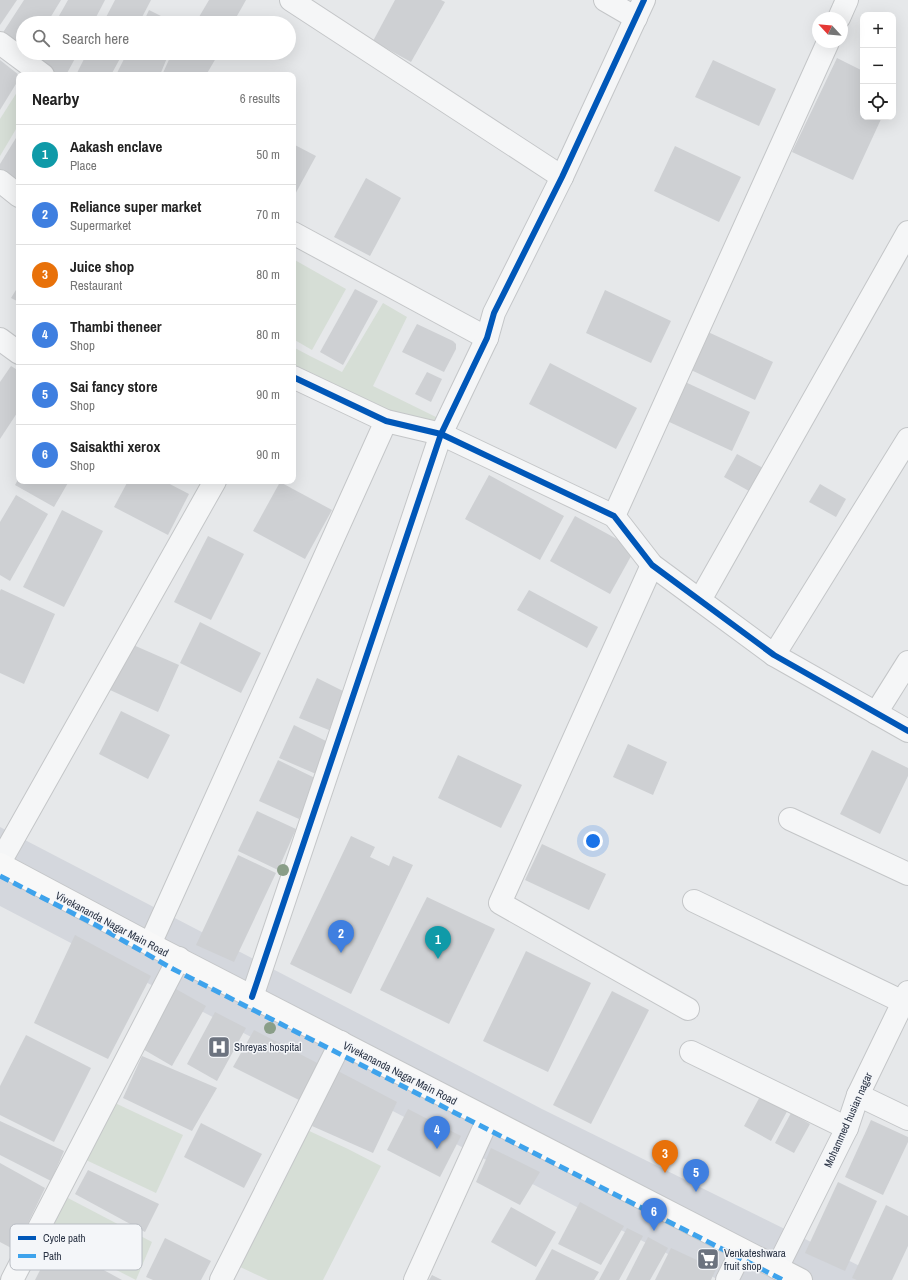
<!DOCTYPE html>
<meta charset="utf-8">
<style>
:root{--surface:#fff;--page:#f2f2f2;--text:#222;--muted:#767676;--line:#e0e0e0;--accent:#b45309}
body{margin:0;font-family:"Archivo Narrow",sans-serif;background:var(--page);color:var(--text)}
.controls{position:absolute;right:12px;top:12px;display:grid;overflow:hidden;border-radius:8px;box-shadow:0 4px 16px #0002}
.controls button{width:36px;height:36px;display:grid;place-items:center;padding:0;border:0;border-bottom:1px solid var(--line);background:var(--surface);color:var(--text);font:20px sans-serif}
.compass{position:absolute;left:812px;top:12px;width:36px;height:36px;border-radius:50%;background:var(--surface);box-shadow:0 4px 16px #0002;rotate:296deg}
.you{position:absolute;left:593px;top:841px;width:14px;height:14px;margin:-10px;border:3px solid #fff;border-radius:50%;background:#1a73e8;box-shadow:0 0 0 6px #1a73e833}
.badge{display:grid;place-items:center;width:26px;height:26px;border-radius:50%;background:var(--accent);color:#fff;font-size:13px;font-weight:700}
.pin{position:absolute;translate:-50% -33px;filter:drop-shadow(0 1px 2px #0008)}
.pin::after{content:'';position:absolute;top:21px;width:14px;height:12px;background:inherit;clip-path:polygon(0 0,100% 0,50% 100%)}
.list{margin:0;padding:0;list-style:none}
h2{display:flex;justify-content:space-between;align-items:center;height:52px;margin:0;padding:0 16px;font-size:17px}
h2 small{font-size:13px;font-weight:400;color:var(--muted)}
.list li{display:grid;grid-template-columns:26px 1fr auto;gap:12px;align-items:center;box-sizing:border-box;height:60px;padding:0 16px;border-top:1px solid var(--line)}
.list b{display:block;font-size:15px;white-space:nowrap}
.list p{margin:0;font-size:13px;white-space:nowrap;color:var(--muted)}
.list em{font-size:13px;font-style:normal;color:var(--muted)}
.icon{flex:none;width:22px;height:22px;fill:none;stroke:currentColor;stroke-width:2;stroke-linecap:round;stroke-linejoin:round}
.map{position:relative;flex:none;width:908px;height:1280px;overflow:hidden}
.search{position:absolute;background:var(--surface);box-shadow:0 4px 16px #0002;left:16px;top:16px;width:280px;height:44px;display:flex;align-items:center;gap:10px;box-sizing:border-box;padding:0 14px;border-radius:22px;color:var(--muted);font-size:15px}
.panel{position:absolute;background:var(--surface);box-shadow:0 4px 16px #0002;left:16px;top:72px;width:280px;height:412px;border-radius:8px}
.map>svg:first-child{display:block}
</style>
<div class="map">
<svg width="908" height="1280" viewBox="0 0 908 1280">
<rect width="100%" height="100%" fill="#e6e8ea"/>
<polygon fill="#d4d7dd" points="0,827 542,1109 888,1280 719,1280 615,1227 0,906"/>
<g fill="#d6ded6">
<polygon points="19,89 19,124 0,156 0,119"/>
<polygon points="293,259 346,289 312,350 293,339"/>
<polygon points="383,303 407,317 373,386 438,418 434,428 388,417 293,369 293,347 310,356 342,372"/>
<polygon points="115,1103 183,1135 156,1193 86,1160"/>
<polygon points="305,1129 348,1149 381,1166 323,1280 268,1280 238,1266"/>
<polygon points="66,1197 152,1242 136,1280 48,1235"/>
</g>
<g fill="#ced0d3">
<polygon points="0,0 17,0 0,25"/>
<polygon points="24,0 61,0 47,23 23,23 23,51 2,34"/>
<polygon points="68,0 105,0 93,23 55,23"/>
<polygon points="115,0 151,0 139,23 103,23"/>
<polygon points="209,0 246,0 233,23 209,23 199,17"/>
<polygon points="395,0 441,0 445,2 411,62 373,41"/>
<polygon points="149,10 175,23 143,23"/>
<polygon points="38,53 78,53 66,75 56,75 34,61"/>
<polygon points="87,53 123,53 111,75 76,75"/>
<polygon points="127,53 169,53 160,75 116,75"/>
<polygon points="172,53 219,53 206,75 162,75"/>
<polygon points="837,58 863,71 863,117 882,117 853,180 792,152"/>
<polygon points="0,60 19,75 19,79 0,110"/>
<polygon points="713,60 776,89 759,126 695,97"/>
<polygon points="19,133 19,186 0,172 0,164"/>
<polygon points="293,144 316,156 293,198"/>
<polygon points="675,146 741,177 719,222 654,191"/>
<polygon points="366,178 401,198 370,256 334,237"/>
<polygon points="19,285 19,302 11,298"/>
<polygon points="355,289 378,301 343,365 320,352"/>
<polygon points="605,290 671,321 651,363 586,333"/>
<polygon points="417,324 453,341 456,344 456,349 444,372 402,352"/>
<polygon points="708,332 773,362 755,400 691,370"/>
<polygon points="550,363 637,408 616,449 529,404"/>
<polygon points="11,366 19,371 19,410 0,439 0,382"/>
<polygon points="427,372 442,379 431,402 415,394"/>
<polygon points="683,381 750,412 732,451 665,420"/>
<polygon points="737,454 763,468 749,491 724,477"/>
<polygon points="489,475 564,516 540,560 465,519"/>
<polygon points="19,478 19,481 69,481 54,507 15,485"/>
<polygon points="128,481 164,481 189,494 168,535 114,507"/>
<polygon points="280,482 332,510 305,559 253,531"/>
<polygon points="820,484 846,499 836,517 809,502"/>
<polygon points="16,495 48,514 10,581 0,575 0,522"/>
<polygon points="62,510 103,531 64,607 23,587"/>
<polygon points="575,516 635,549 610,594 550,561"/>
<polygon points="208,536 244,554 211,620 174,602"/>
<polygon points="1,589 55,614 24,684 0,673 0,591"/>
<polygon points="529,590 598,627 587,648 517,610"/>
<polygon points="200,622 261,653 241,693 180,663"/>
<polygon points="131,644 179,665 158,712 110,690"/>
<polygon points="317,678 345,692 329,730 299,718"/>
<polygon points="121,711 170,735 148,779 99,754"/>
<polygon points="294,725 326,741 316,774 279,758"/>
<polygon points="628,744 667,762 653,795 613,777"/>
<polygon points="872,750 908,768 908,776 880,834 840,814"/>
<polygon points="458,755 522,785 501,828 438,798"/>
<polygon points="278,760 317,779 299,819 259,801"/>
<polygon points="257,811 296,829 278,870 238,851"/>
<polygon points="351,836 375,847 370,857 389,866 393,856 413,865 351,994 290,964"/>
<polygon points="542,844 606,874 589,910 525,880"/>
<polygon points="238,855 276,873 234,962 196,945"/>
<polygon points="427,897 495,929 449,1024 380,990"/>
<polygon points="75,935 151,976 108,1059 34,1023"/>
<polygon points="526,951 591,983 548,1072 483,1041"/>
<polygon points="176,989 206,1006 172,1066 141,1048"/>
<polygon points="612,991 649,1010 591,1124 553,1105"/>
<polygon points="215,1012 246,1028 217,1081 187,1064"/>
<polygon points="254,1030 321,1065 301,1101 233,1067"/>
<polygon points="26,1035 91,1068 54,1142 0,1115 0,1086"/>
<polygon points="142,1056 217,1088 192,1131 123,1098"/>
<polygon points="338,1071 397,1102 373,1153 312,1126"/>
<polygon points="763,1091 790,1106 771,1141 744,1126"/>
<polygon points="408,1109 461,1136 440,1177 387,1150"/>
<polygon points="791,1113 810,1124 794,1153 775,1143"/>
<polygon points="871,1120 908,1137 908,1142 883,1195 845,1177"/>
<polygon points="0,1121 64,1151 51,1181 0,1155"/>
<polygon points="201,1123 262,1154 244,1188 184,1157"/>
<polygon points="491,1148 540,1172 520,1205 476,1182"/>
<polygon points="0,1163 45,1188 15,1250 0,1242"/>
<polygon points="88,1170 159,1204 145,1232 75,1194"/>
<polygon points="838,1182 877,1201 845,1271 805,1253"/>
<polygon points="580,1202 624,1226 601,1265 558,1244"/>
<polygon points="886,1205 908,1216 908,1246 892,1280 857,1280 852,1278"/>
<polygon points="511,1207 556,1232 536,1267 491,1242"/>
<polygon points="627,1228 643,1236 619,1280 599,1280"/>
<polygon points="648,1237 668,1248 650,1280 626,1280"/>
<polygon points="165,1238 211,1261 201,1280 153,1280 146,1277"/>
<polygon points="54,1243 122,1280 35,1280"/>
<polygon points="671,1248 716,1269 711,1280 655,1280"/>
<polygon points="552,1249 599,1272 594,1280 535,1280"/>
<polygon points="432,1275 442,1280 429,1280"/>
</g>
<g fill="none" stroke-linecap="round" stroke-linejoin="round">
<g stroke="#c4c6c8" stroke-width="24">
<g id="minor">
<polyline points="291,0 562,177"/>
<polyline points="605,0 636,18"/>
<polyline points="839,18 847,0"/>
<polyline points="0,43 43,75"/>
<polyline points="0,181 19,196"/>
<polyline points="293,233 487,338"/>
<polyline points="0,339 19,353"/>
<polyline points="293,377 386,421 441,434 614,516 652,565 774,655 908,731"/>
<polyline points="614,516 828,42"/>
<polyline points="652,565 500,903 688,1009"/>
<polyline points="700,600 908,232"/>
<polyline points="774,655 908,439"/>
<polyline points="876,713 908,662"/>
<polyline points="790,819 908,874"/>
<polyline points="0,862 215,481"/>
<polyline points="694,901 903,1002"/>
<polyline points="150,944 386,421"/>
<polyline points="252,997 441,434 487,338 494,313 562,177 644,0"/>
<polyline points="691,1052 847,1128"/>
<polyline points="858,1095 908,1119"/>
<polyline points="777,1268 847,1128 858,1095 908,992"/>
<polyline points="12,1280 179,958"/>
<polyline points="221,1280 341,1042"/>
<polyline points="415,1280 488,1119"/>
</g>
</g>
<g stroke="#c4c6c8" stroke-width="24">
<polyline id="tertiary" points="727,1280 742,1250"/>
</g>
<g stroke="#c4c6c8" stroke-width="24">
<polyline id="secondary" points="0,864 150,944 801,1280"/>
</g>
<use href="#minor" stroke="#f5f6f7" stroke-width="22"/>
<use href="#tertiary" stroke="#f5f6f7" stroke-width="22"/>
<use href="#secondary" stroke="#f8f8f8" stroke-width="22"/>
<polyline stroke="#3ea3ec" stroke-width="5" stroke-dasharray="10 5" stroke-linecap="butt" points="0,876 94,924 173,969 783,1280"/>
<g stroke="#f4f6f9" stroke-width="8">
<g id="cycleway">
<polyline points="293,377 386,421 441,434 614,516 652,565 774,655 908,731"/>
<polyline points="252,997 441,434 487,338 494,313 562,177 644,0"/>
</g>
</g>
<use href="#cycleway" stroke="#0057b8" stroke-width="6"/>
</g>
<g fill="#8a9e88">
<circle cx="283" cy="870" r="6"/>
<circle cx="270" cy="1028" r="6"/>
</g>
<defs>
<g id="hospital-square" transform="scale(1.15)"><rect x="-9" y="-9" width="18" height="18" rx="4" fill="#6c737f" stroke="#f4f6f9"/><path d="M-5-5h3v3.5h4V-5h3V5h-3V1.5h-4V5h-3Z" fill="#fff"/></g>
<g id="supermarket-square" transform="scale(1.15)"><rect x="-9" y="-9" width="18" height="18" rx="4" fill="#6c737f" stroke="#f4f6f9"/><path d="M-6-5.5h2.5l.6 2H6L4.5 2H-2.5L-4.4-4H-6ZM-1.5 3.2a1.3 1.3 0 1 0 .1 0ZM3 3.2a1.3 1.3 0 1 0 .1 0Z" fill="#fff"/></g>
</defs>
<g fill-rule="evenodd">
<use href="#hospital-square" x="219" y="1047"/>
<use href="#supermarket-square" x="708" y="1259"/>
</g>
<g text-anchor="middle" stroke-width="3" stroke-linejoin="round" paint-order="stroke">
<g font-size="11" fill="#2b3445" stroke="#f4f6f9">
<text transform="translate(112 924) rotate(28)" y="4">Vivekananda Nagar Main Road</text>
<text transform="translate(400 1073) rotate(27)" y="4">Vivekananda Nagar Main Road</text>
<text transform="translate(848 1120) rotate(-66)" y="4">Mohammed husian nagar</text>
</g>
<g font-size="11" fill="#2b3445" stroke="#f4f6f9" text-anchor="start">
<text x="234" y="1051">Shreyas hospital</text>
<text x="724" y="1257">Venkateshwara<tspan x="724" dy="13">fruit shop</tspan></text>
</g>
</g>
<rect x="10" y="1224" width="132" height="46" rx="6" fill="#f4f6f9" stroke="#b8bcc3" stroke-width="1"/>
<rect x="18" y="1236" width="18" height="4" fill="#0057b8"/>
<rect x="18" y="1254" width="18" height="4" fill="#3ea3ec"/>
<g font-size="11" fill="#2b3445">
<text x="43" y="1242">Cycle path</text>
<text x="43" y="1260">Path</text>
</g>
</svg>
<div class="controls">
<button>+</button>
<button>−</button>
<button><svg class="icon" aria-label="locate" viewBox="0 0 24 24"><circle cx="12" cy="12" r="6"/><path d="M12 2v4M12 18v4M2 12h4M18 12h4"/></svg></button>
</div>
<svg class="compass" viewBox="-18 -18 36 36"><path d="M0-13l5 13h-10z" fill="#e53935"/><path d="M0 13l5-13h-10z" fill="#767676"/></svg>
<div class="you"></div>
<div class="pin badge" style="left:438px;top:959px;background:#0f9aa8">1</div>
<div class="pin badge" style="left:341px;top:953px;background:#3f7fe0">2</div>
<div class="pin badge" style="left:665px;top:1173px;background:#e8710a">3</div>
<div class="pin badge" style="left:437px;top:1149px;background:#3f7fe0">4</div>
<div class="pin badge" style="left:696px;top:1192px;background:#3f7fe0">5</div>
<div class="pin badge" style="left:654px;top:1231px;background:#3f7fe0">6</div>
<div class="search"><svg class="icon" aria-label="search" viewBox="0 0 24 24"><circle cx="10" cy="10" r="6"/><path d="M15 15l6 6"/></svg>Search here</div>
<section class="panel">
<h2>Nearby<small>6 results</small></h2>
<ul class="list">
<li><span class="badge" style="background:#0f9aa8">1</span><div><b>Aakash enclave</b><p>Place</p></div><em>50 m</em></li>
<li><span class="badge" style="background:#3f7fe0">2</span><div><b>Reliance super market</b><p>Supermarket</p></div><em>70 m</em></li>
<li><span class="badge" style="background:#e8710a">3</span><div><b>Juice shop</b><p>Restaurant</p></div><em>80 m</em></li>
<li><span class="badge" style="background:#3f7fe0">4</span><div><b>Thambi theneer</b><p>Shop</p></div><em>80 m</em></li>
<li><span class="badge" style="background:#3f7fe0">5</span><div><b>Sai fancy store</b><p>Shop</p></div><em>90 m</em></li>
<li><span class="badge" style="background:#3f7fe0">6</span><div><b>Saisakthi xerox</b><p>Shop</p></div><em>90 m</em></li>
</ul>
</section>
</div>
